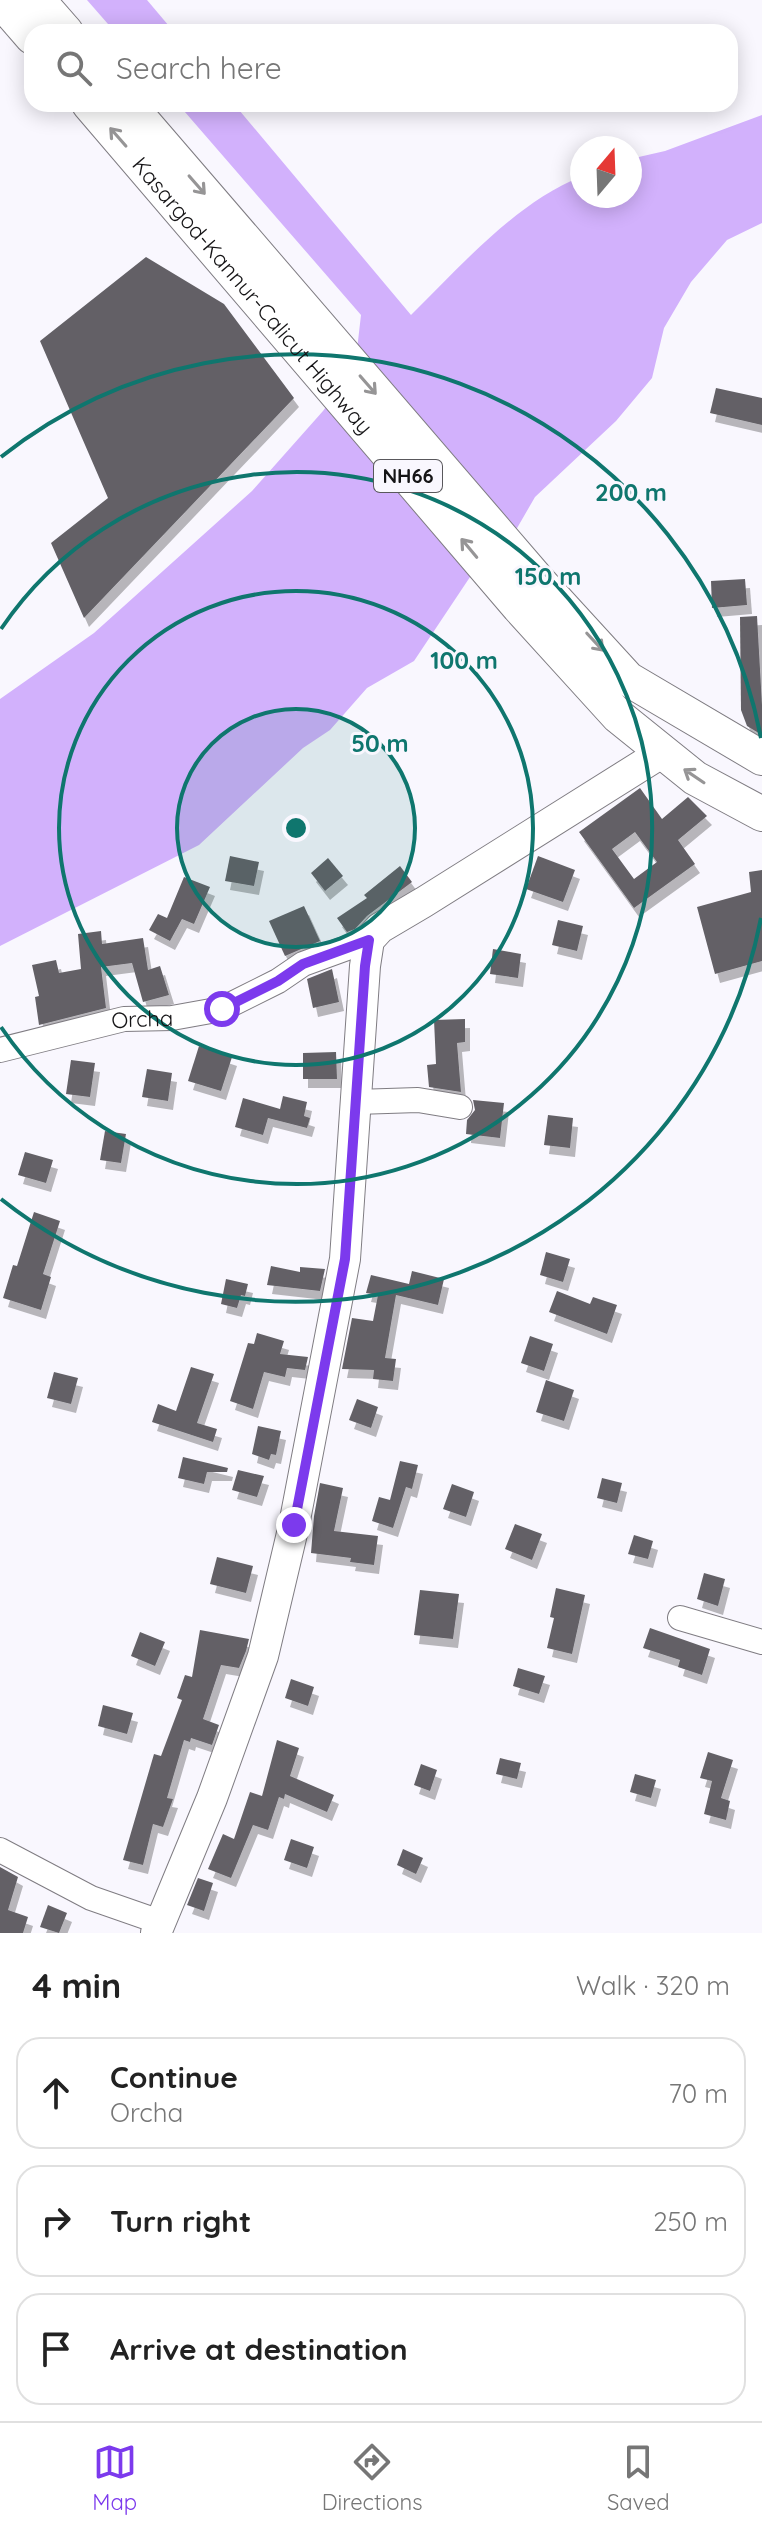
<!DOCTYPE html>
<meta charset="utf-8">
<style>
:root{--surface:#fff;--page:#f6f6f6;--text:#222;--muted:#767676;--line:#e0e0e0;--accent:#7c3aed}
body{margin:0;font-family:Quicksand,sans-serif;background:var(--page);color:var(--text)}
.compass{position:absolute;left:570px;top:136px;width:72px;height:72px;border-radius:50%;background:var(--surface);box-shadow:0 4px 20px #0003;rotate:19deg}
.stop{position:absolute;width:24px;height:24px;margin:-18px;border:6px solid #7c3aed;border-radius:50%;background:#fff}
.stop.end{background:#7c3aed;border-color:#fff;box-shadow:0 2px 8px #0008}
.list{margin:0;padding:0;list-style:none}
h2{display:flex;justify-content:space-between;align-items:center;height:104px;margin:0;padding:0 32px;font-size:34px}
h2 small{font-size:26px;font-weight:400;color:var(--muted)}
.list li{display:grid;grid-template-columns:52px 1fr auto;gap:24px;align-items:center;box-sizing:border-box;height:112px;margin:0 16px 16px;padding:0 16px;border:2px solid var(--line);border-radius:24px}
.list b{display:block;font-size:30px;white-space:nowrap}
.list p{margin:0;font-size:26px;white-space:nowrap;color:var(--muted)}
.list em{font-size:26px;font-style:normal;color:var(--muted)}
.icon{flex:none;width:44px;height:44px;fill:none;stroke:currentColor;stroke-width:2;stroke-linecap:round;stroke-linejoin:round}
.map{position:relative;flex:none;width:762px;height:1933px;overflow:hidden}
.search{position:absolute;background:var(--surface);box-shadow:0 4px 20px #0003;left:24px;right:24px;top:24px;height:88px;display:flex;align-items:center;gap:20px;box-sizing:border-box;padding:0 28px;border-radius:24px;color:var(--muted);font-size:30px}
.sheet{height:488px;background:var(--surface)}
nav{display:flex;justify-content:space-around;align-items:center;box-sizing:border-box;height:112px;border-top:2px solid var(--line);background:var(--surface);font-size:22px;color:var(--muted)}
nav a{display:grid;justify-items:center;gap:4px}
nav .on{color:var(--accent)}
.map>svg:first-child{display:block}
</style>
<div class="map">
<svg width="762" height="1933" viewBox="0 0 762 1933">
<defs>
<filter id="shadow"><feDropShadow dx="5" dy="9" stdDeviation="0" flood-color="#0004"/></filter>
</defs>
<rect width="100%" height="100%" fill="#f9f7fe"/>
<g fill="#d2b1fc">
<polygon points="87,0 147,0 174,32 115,32"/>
<path d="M 178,104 L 234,104 L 411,315 C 462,265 514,204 582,176 L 582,196 L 630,196 L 630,159 L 665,151 L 762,115 L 762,223 L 727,240 L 691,282 L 664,328 L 652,378 L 616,421 L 535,497 L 509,542 L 470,577 L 414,661 L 367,688 L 330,730 L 303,748 L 199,845 L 0,946 L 0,699 L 94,633 L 252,491 L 323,411 L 355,367 L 361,315 Z"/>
</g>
<g fill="#636166" fill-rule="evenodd" filter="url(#shadow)">
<polygon points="146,257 224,304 294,398 84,618 51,543 108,498 40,341"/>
<polygon points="716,388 762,398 762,425 710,413"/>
<polygon points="745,579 747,605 712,608 711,581"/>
<polygon points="757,616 762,705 762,735 747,726 741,710 740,617"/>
<path d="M 640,788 L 662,819 L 688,797 L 707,816 L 678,840 L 695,864 L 634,908 L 579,832 ZM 635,832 L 657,862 L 634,879 L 612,849 Z"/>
<polygon points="230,856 259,862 254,886 225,881"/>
<polygon points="538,856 575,870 563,902 526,889"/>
<polygon points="328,858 343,876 325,891 311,873"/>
<polygon points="400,866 412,882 367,916 355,929 347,932 337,918 367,898 364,895"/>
<polygon points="762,870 762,961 715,974 697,907 751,892 749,872"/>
<polygon points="184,877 210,887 194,924 182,919 170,941 149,930 158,914 167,918"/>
<polygon points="304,906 320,941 285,956 269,921"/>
<polygon points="558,920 583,926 577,951 552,945"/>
<polygon points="101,931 102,944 143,938 148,970 160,966 169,995 143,1002 132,963 101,967 106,1008 39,1025 35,997 39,996 32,965 56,960 59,973 81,969 78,934"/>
<polygon points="493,949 521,954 518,978 490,974"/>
<polygon points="332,969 339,1002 313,1008 307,979"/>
<polygon points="465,1019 465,1042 457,1043 461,1092 429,1087 427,1065 436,1064 434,1020"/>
<polygon points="199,1046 232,1057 221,1091 188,1081"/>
<polygon points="336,1052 337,1079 303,1079 303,1053"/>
<polygon points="71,1060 95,1063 90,1097 66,1094"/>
<polygon points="147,1069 172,1073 168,1101 142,1097"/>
<polygon points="283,1096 307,1102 304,1116 310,1118 307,1128 268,1118 263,1135 235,1127 243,1098 280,1109"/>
<polygon points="473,1100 504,1103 500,1138 466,1134 467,1120 475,1110"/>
<polygon points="548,1115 573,1118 570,1148 544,1145"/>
<polygon points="105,1131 126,1134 121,1163 100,1160"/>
<polygon points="25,1152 53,1160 46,1183 18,1175"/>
<polygon points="34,1212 60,1221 43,1274 51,1277 41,1310 3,1298 13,1265 17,1266"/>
<polygon points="546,1252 570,1259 563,1282 540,1275"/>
<polygon points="271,1266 300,1272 300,1267 325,1269 320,1291 267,1285"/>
<polygon points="412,1271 444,1279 438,1305 396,1295 385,1358 396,1359 393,1381 373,1379 374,1370 342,1369 352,1318 373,1321 378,1295 366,1293 371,1275 409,1284"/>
<polygon points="226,1279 248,1284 245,1296 241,1295 237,1308 221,1304"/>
<polygon points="557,1291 590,1304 593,1297 617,1305 607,1334 549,1312"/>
<polygon points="257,1333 284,1341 280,1354 308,1357 305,1370 287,1368 285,1377 264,1372 253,1409 230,1401 248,1343 254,1344"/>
<polygon points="530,1336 553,1344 544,1371 521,1363"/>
<polygon points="191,1367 214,1374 197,1423 217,1429 213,1442 152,1422 158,1404 176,1411"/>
<polygon points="54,1372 78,1378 71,1404 47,1398"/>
<polygon points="546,1380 574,1390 564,1421 536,1412"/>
<polygon points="357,1399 378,1407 371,1428 349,1420"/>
<polygon points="258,1426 281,1431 276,1455 271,1454 269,1460 252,1454"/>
<polygon points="183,1457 228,1468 227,1472 207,1472 204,1484 178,1478"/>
<polygon points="400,1461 418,1465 412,1489 406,1487 393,1528 372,1521 379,1497 390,1500"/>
<polygon points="238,1470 264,1476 257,1497 232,1490"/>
<polygon points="602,1478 622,1483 617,1503 597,1498"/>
<polygon points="320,1483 343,1488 334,1531 378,1536 374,1565 350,1562 351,1558 311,1553 314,1516"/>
<polygon points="452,1484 474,1492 466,1517 443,1509"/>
<polygon points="515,1524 542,1534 532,1560 505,1549"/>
<polygon points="634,1535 653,1541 648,1559 628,1554"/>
<polygon points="217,1557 253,1566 246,1593 210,1584"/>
<polygon points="704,1573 725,1579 718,1606 697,1599"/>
<polygon points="556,1588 585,1595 572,1654 547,1648 554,1618 550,1617"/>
<polygon points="420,1590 459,1594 453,1639 414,1635"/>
<polygon points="650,1628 710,1649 702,1675 678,1667 680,1660 643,1648"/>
<polygon points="200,1630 249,1639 246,1651 239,1668 221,1665 203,1719 219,1725 212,1745 191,1738 190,1742 184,1740 167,1798 173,1799 163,1827 153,1824 143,1865 123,1860 154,1754 161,1756 182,1700 177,1698 185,1675 192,1677"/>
<polygon points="140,1632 165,1642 155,1666 131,1656"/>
<polygon points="518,1668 545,1676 539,1694 513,1686"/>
<polygon points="291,1679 314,1687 308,1706 285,1698"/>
<polygon points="103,1705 133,1713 127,1734 98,1726"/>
<polygon points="277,1740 299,1748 290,1776 334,1795 327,1812 285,1794 284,1799 279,1797 268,1830 253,1825 231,1878 208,1869 223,1834 234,1839 250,1792 262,1796"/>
<polygon points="708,1752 733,1760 721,1798 730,1801 726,1820 704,1814 712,1781 700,1778"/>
<polygon points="500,1758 521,1763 517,1779 496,1774"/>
<polygon points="421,1764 437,1770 430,1791 414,1785"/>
<polygon points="635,1774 656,1780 651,1798 630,1792"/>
<polygon points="291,1839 314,1847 307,1868 284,1860"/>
<polygon points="403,1849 423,1858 416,1874 397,1865"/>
<polygon points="0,1867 18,1877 8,1910 28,1917 23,1933 0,1933"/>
<polygon points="198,1878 213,1883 204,1911 187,1905"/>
<polygon points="48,1905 67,1913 59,1933 40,1927"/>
</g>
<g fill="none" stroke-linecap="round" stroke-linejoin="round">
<g stroke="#7f7c82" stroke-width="26">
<g id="minor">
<path id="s1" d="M 0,1050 L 124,1019 L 172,1018 L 222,1009 L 278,981 L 303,964 L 369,940"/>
<polyline points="356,1102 418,1100 460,1107"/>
<polyline points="680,1618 762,1642"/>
<polyline points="0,1850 91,1898 160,1922"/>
</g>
</g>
<g stroke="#7f7c82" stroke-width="32">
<polyline id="major" points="156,1933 212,1798 263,1656 294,1525 345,1259 365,966 369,940 380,928 424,902 663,752"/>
</g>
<g stroke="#7f7c82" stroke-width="36">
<g id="highway">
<polyline points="0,0 32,37"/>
<polyline points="38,0 66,32"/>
<path id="s2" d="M 89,104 L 519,607 L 618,716 L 695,778 L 762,814"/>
<polyline points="128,104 542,585 628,679 762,758"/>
</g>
</g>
<use href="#minor" stroke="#fff" stroke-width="24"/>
<use href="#major" stroke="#fff" stroke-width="30"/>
<use href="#highway" stroke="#fff" stroke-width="34"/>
</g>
<defs><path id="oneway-shaft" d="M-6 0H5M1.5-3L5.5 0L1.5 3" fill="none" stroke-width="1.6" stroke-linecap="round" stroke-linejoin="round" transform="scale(2)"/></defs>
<g stroke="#969596">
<use href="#oneway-shaft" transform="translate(118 137) rotate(-131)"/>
<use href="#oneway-shaft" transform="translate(197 185) rotate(49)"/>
<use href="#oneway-shaft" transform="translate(368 385) rotate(49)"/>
<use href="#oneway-shaft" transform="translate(469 548) rotate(-130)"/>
<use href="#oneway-shaft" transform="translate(595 642) rotate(47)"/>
<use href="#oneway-shaft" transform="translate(694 776) rotate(-146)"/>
</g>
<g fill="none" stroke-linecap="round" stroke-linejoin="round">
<polyline stroke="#7c3aed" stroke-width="10" points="222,1009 278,981 303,964 369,940 365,966 345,1259 294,1525"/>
</g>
<circle cx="296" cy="828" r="119" fill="#0f766e" fill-opacity=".12"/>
<g fill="none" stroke="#0f766e" stroke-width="4">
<circle cx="296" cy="828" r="119"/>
<circle cx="296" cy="828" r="237"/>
<path d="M1 629A356 356 0 1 1 1 1027"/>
<path d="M761 918A474 474 0 0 1 1 1199M1 457A474 474 0 0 1 761 738"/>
</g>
<g text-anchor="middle" stroke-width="6" stroke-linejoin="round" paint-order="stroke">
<rect fill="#f9f7fe" stroke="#59585c" stroke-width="2" x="374" y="460" width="68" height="32" rx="6"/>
<g font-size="20" font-weight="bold" fill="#151416">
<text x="408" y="483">NH66</text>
</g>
<g font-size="22" fill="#151416" stroke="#f9f7fe">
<text dy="8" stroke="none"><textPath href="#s2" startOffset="252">Kasargod-Kannur-Calicut Highway</textPath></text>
<text dy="8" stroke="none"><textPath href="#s1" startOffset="146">Orcha</textPath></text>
</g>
</g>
<circle cx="296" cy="828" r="12" fill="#0f766e" stroke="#f9f7fe" stroke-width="4"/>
<g font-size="24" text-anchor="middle" font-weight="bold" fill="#0f766e" stroke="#f9f7fe" stroke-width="6" stroke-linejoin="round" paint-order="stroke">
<text x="631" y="501">200 m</text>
<text x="548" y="585">150 m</text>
<text x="464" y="669">100 m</text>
<text x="380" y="752">50 m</text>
</g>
</svg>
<svg class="compass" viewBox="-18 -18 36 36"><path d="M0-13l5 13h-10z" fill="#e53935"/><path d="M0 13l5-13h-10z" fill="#767676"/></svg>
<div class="stop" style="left:222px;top:1009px"></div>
<div class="stop end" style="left:294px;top:1525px"></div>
<div class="search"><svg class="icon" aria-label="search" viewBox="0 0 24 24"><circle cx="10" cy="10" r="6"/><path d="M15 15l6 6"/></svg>Search here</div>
</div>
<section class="sheet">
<h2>4 min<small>Walk · 320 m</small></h2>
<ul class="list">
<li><svg class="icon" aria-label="ahead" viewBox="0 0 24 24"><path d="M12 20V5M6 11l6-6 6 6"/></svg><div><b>Continue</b><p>Orcha</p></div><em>70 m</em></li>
<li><svg class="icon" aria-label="right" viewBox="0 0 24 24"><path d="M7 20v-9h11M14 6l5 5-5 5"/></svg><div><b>Turn right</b></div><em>250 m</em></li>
<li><svg class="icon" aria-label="arrive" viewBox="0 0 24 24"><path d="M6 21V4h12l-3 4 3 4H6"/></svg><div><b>Arrive at destination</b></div></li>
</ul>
</section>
<nav>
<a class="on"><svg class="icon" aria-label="map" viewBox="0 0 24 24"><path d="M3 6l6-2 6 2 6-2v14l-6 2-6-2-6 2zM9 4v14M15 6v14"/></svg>Map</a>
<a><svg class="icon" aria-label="directions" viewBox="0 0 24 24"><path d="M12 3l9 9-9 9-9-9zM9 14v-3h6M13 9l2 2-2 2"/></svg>Directions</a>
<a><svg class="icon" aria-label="saved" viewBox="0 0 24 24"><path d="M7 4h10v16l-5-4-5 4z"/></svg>Saved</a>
</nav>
